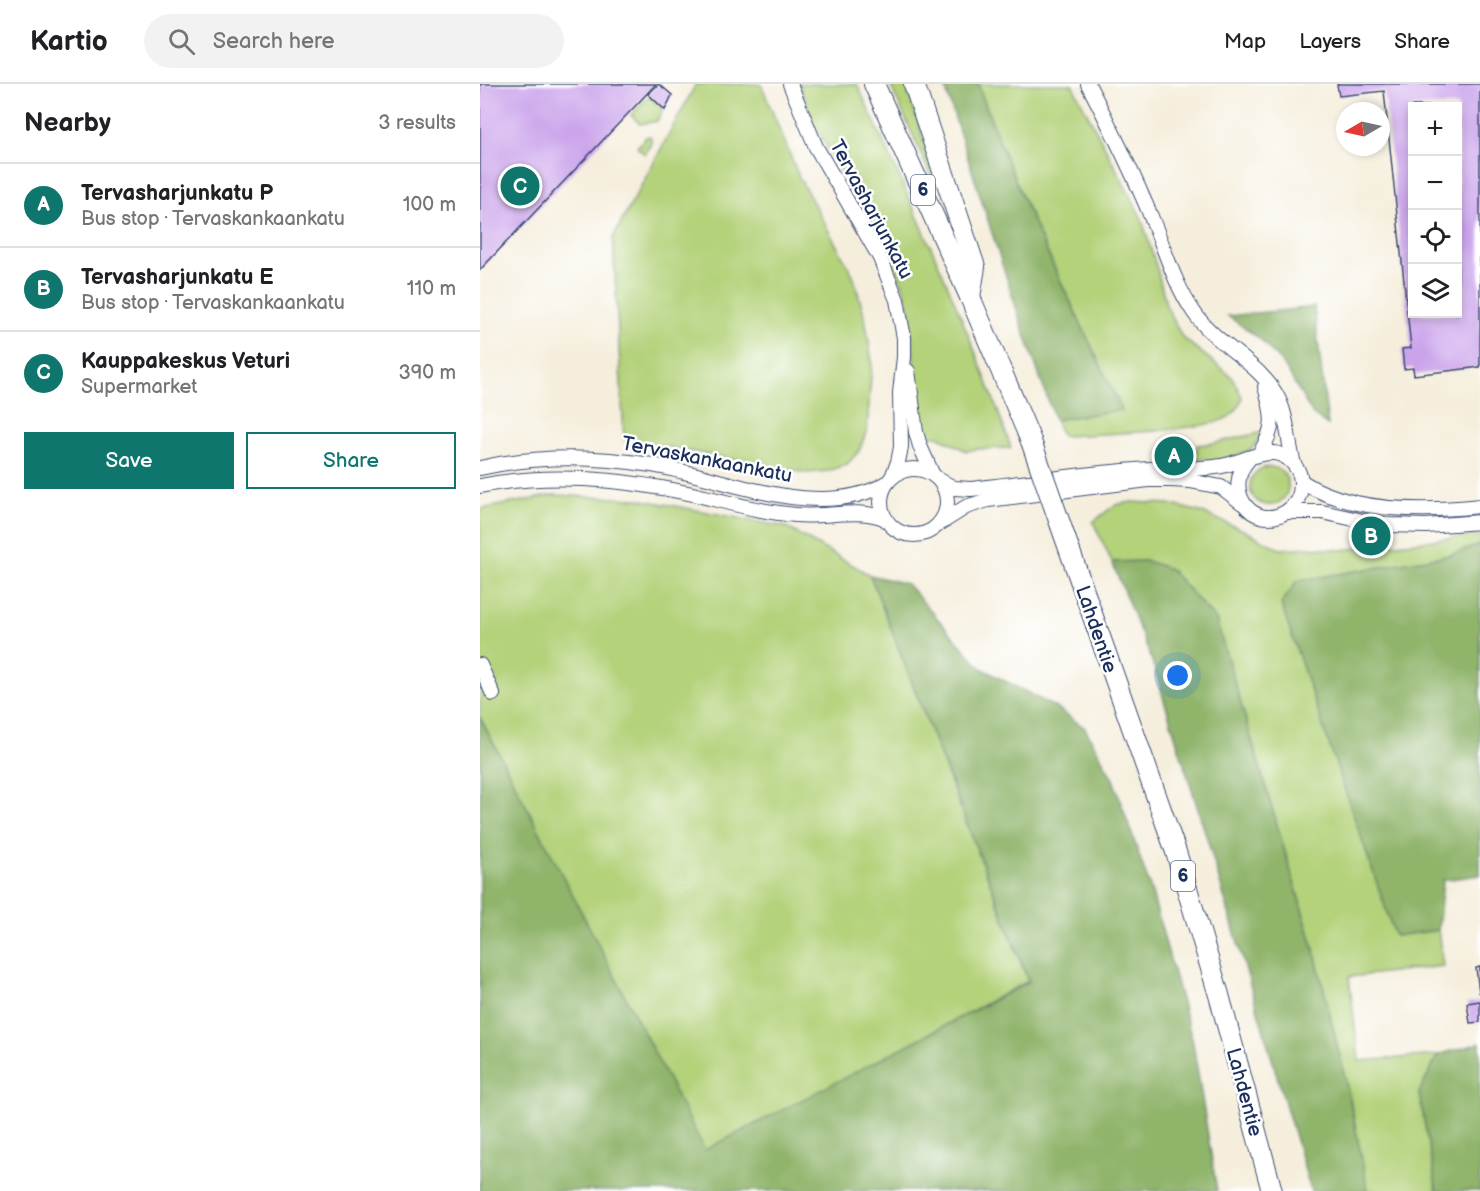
<!DOCTYPE html>
<meta charset="utf-8">
<style>
:root{--surface:#fff;--page:#f2f2f2;--text:#202124;--muted:#757577;--line:#e0e0e0;--accent:#0f766e}
body{margin:0;font-family:"Balsamiq Sans",sans-serif;background:var(--page);color:var(--text)}
.controls{position:absolute;right:18px;top:18px;display:grid;overflow:hidden;border-radius:0px;box-shadow:0 3px 9px #0003}
.controls button{width:54px;height:54px;display:grid;place-items:center;padding:0;border:0;border-bottom:2px solid var(--line);background:var(--surface);color:var(--text);font:30px sans-serif}
.compass{position:absolute;left:856px;top:18px;width:54px;height:54px;border-radius:50%;background:var(--surface);box-shadow:0 3px 9px #0003;rotate:261deg}
.you{position:absolute;left:698px;top:592px;width:21px;height:21px;margin:-15px;border:4px solid #fff;border-radius:50%;background:#1a73e8;box-shadow:0 0 0 9px #1a73e833}
.badge{display:grid;place-items:center;width:39px;height:39px;border-radius:50%;background:var(--accent);color:#fff;font-size:20px;font-weight:700}
.pin{position:absolute;translate:-50% -50%;border:3px solid #fff;box-shadow:0 2px 6px #0006}
.list{margin:0;padding:0;list-style:none}
h2{display:flex;justify-content:space-between;align-items:center;height:78px;margin:0;padding:0 24px;font-size:26px}
h2 small{font-size:20px;font-weight:400;color:var(--muted)}
.list li{display:grid;grid-template-columns:39px 1fr auto;gap:18px;align-items:center;box-sizing:border-box;height:84px;padding:0 24px;border-top:2px solid var(--line)}
.list b{display:block;font-size:22px;white-space:nowrap}
.list p{margin:0;font-size:20px;white-space:nowrap;color:var(--muted)}
.list em{font-size:20px;font-style:normal;color:var(--muted)}
.actions{display:flex;gap:12px;padding:18px 24px}
.actions a{flex:1;padding:14px 0;border:2px solid var(--accent);border-radius:0px;text-align:center;font-size:21px;color:var(--accent)}
.actions .main{background:var(--accent);color:#fff}
.icon{flex:none;width:33px;height:33px;fill:none;stroke:currentColor;stroke-width:2;stroke-linecap:round;stroke-linejoin:round}
.map{position:relative;flex:none;width:1000px;height:1107px;overflow:hidden}
header{display:flex;align-items:center;gap:36px;box-sizing:border-box;height:84px;padding:0 30px;background:var(--surface);border-bottom:2px solid var(--line)}
header strong{font-size:28px}
nav{display:flex;gap:33px;margin-inline-start:auto;font-size:21px}
.search{width:420px;height:54px;background:var(--page);display:flex;align-items:center;gap:15px;box-sizing:border-box;padding:0 21px;border-radius:33px;color:var(--muted);font-size:22px}
main{display:flex}
aside{flex:1;background:var(--surface)}
.map>svg:first-child{display:block}
</style>
<header>
<strong>Kartio</strong>
<div class="search"><svg class="icon" aria-label="search" viewBox="0 0 24 24"><circle cx="10" cy="10" r="6"/><path d="M15 15l6 6"/></svg>Search here</div>
<nav><a>Map</a><a>Layers</a><a>Share</a></nav>
</header>
<main>
<aside>
<h2>Nearby<small>3 results</small></h2>
<ul class="list">
<li><span class="badge">A</span><div><b>Tervasharjunkatu P</b><p>Bus stop · Tervaskankaankatu</p></div><em>100 m</em></li>
<li><span class="badge">B</span><div><b>Tervasharjunkatu E</b><p>Bus stop · Tervaskankaankatu</p></div><em>110 m</em></li>
<li><span class="badge">C</span><div><b>Kauppakeskus Veturi</b><p>Supermarket</p></div><em>390 m</em></li>
</ul>
<div class="actions"><a class="main">Save</a><a>Share</a></div>
</aside>
<div class="map">
<svg width="1000" height="1107" viewBox="0 0 1000 1107">
<rect width="100%" height="100%" fill="#fff"/>
<filter id="ink" filterUnits="userSpaceOnUse"><feTurbulence type="fractalNoise" baseFrequency=".0167" numOctaves="2"/><feDisplacementMap in="SourceGraphic" scale="12" xChannelSelector="R" yChannelSelector="G"/><feConvolveMatrix kernelMatrix="1 2 1 2 8 2 1 2 1" color-interpolation-filters="sRGB"/></filter>
<filter id="wash" filterUnits="userSpaceOnUse"><feTurbulence type="fractalNoise" baseFrequency=".008" numOctaves="4" result="noise"/><feDisplacementMap in="SourceGraphic" scale="24" xChannelSelector="R" yChannelSelector="G"/><feGaussianBlur stdDeviation="1.35" result="paint"/><feColorMatrix in="noise" values="0 0 0 0 0 0 0 0 0 0 0 0 0 0 0 0 0 1.4 0 .05"/><feComposite in="paint" operator="in"/></filter>
<g filter="url(#wash)">
<rect width="100%" height="100%" fill="#f5eedc"/>
<g fill="#b4d27a" stroke="#68806c" stroke-width="1.5">
<polygon points="216,0 281,0 319,93 373,191 385,234 392,278 387,346 379,367 367,380 349,387 327,389 144,355 133,154"/>
<path d="M 319,0 L 377,0 C 432,120 488,239 531,364 L 497,365 L 486,367 L 458,352 L 443,352 L 435,315 L 434,277 L 429,222 L 422,199 L 408,170 L 334,40 Z"/>
<polygon points="410,0 426,0 456,95 453,97"/>
<path d="M 498,0 L 592,0 L 661,133 L 678,188 L 686,221 L 702,253 L 752,293 L 762,313 C 760,321 757,327 750,332 C 729,348 614,350 582,352 L 575,336 L 641,325 C 591,218 537,112 498,0 Z"/>
<polygon points="169,12 183,25 177,37 160,40 151,31"/>
<polygon points="170,52 172,58 165,70 157,63 166,53"/>
<polygon points="784,348 771,366 735,378 716,374 717,361 735,359"/>
<circle cx="789" cy="402" r="19"/>
<polygon points="74,411 158,415 306,443 390,491 548,897 225,1069 0,636 0,425"/>
<polygon points="652,418 689,420 720,428 761,445 800,465 829,463 860,466 1000,451 1000,461 970,471 817,497 915,852 958,846 963,882 869,893 879,977 958,971 939,1009 957,1107 888,1107 869,1011 835,869 736,536 667,477 632,478 613,438 635,421"/>
</g>
<g fill="#8fb46a" stroke="#557264" stroke-width="1.5">
<path d="M 464,0 L 498,0 C 537,112 591,219 642,326 L 575,336 L 542,242 Z"/>
<polygon points="834,223 848,341 833,331 804,281 780,255 748,232"/>
<polygon points="1000,461 1000,791 963,796 958,846 915,852 801,520 817,497 970,471"/>
<polygon points="667,477 690,485 736,536 835,869 869,1011 888,1107 831,1107 726,751 671,574 632,478"/>
<polygon points="390,491 427,500 501,584 578,625 605,644 633,695 671,806 713,959 737,1107 0,1107 0,633 225,1066 549,898"/>
<polygon points="1000,959 1000,1107 957,1107 939,1009 958,971"/>
</g>
<g id="blocks">
<g fill="#caa3eb" fill-rule="evenodd">
<polygon points="0,0 176,0 0,186"/>
<polygon points="179,0 192,11 185,26 168,10"/>
<path d="M 857,0 L 1000,0 L 1000,283 L 934,291 L 933,284 L 924,285 L 922,265 L 931,264 L 904,7 L 859,12 ZM 932,22 L 978,22 L 978,230 L 932,230 Z"/>
<polygon points="1000,883 1000,907 999,908 996,884"/>
<polygon points="1000,917 1000,938 990,939 987,919"/>
</g>
</g>
</g>
<g filter="url(#ink)">
<use href="#blocks" fill-opacity="0" stroke="#3c4c71" stroke-width="1.5"/>
<g fill="none" stroke-linecap="round" stroke-linejoin="round">
<g stroke="#3c4c71" stroke-width="16">
<g id="minor">
<polyline points="310,0 336,63 400,174 417,216 424,254 424,273 420,309 421,363 418,378 412,393"/>
<path d="M 608,0 C 631,44 653,89 672,135 C 685,166 694,199 713,227 C 735,261 779,277 798,314 C 808,334 808,359 814,380"/>
<polyline points="428,287 436,348 440,362 452,389"/>
<path d="M 779,370 C 796,344 794,332 785,303"/>
<path d="M 0,384 C 56,371 116,372 172,381 C 245,393 338,439 407,399"/>
<circle cx="434" cy="418" r="33"/>
<path d="M 461,397 L 474,404 L 491,405 C 546,399 600,390 655,386 C 684,383 713,387 742,382 C 759,379 784,365 799,370 C 812,374 822,388 821,401 C 821,412 815,422 806,428 C 771,448 742,404 769,375"/>
<path d="M 821,397 C 870,429 944,428 1000,422"/>
<path d="M 0,402 C 70,388 139,395 208,409 C 244,417 279,428 316,431 C 345,434 378,423 406,435"/>
<polyline points="806,428 842,428 892,439 910,441 946,442 1000,438"/>
<polyline points="459,440 486,423 508,416 668,396 691,396 710,397 741,403 762,419"/>
<polyline points="0,581 13,610"/>
</g>
</g>
<g stroke="#3c4c71" stroke-width="22">
<g id="highway">
<polyline points="394,0 490,213 551,357"/>
<polyline points="434,0 495,183 490,213"/>
<polyline points="581,442 696,768 739,911 792,1107"/>
</g>
</g>
<use href="#minor" stroke="#fff" stroke-width="14"/>
<use href="#highway" stroke="#fff" stroke-width="20"/>
<g stroke="#3c4c71" stroke-width="22" stroke-linecap="butt">
<polyline id="highway-bridge" points="551,357 581,442"/>
</g>
<use href="#highway-bridge" stroke="#fff" stroke-width="20"/>
</g>
</g>
<g text-anchor="middle" stroke-width="5" stroke-linejoin="round" paint-order="stroke">
<g fill="#fff" stroke="#5f6d8e" stroke-width="1.5">
<rect x="431" y="91" width="24" height="30" rx="4.5"/>
<rect x="691" y="777" width="24" height="30" rx="4.5"/>
</g>
<g font-size="18" font-weight="bold" fill="#1b2f5e">
<text x="443" y="112">6</text>
<text x="703" y="798">6</text>
</g>
<g font-size="20" fill="#1b2f5e" stroke="#fff">
<text transform="translate(392 125) rotate(62)" y="7">Tervasharjunkatu</text>
<text transform="translate(227 375) rotate(11)" y="7">Tervaskankaankatu</text>
<text transform="translate(617 545) rotate(71)" y="7">Lahdentie</text>
<text transform="translate(765 1008) rotate(75)" y="7">Lahdentie</text>
</g>
</g>
</svg>
<div class="controls">
<button>+</button>
<button>−</button>
<button><svg class="icon" aria-label="locate" viewBox="0 0 24 24"><circle cx="12" cy="12" r="6"/><path d="M12 2v4M12 18v4M2 12h4M18 12h4"/></svg></button>
<button><svg class="icon" aria-label="layers" viewBox="0 0 24 24"><path d="M12 4l9 5-9 5-9-5zM3 14l9 5 9-5"/></svg></button>
</div>
<svg class="compass" viewBox="-18 -18 36 36"><path d="M0-13l5 13h-10z" fill="#e53935"/><path d="M0 13l5-13h-10z" fill="#757577"/></svg>
<div class="you"></div>
<div class="pin badge" style="left:694px;top:372px">A</div>
<div class="pin badge" style="left:891px;top:452px">B</div>
<div class="pin badge" style="left:40px;top:102px">C</div>
</div>
</main>
